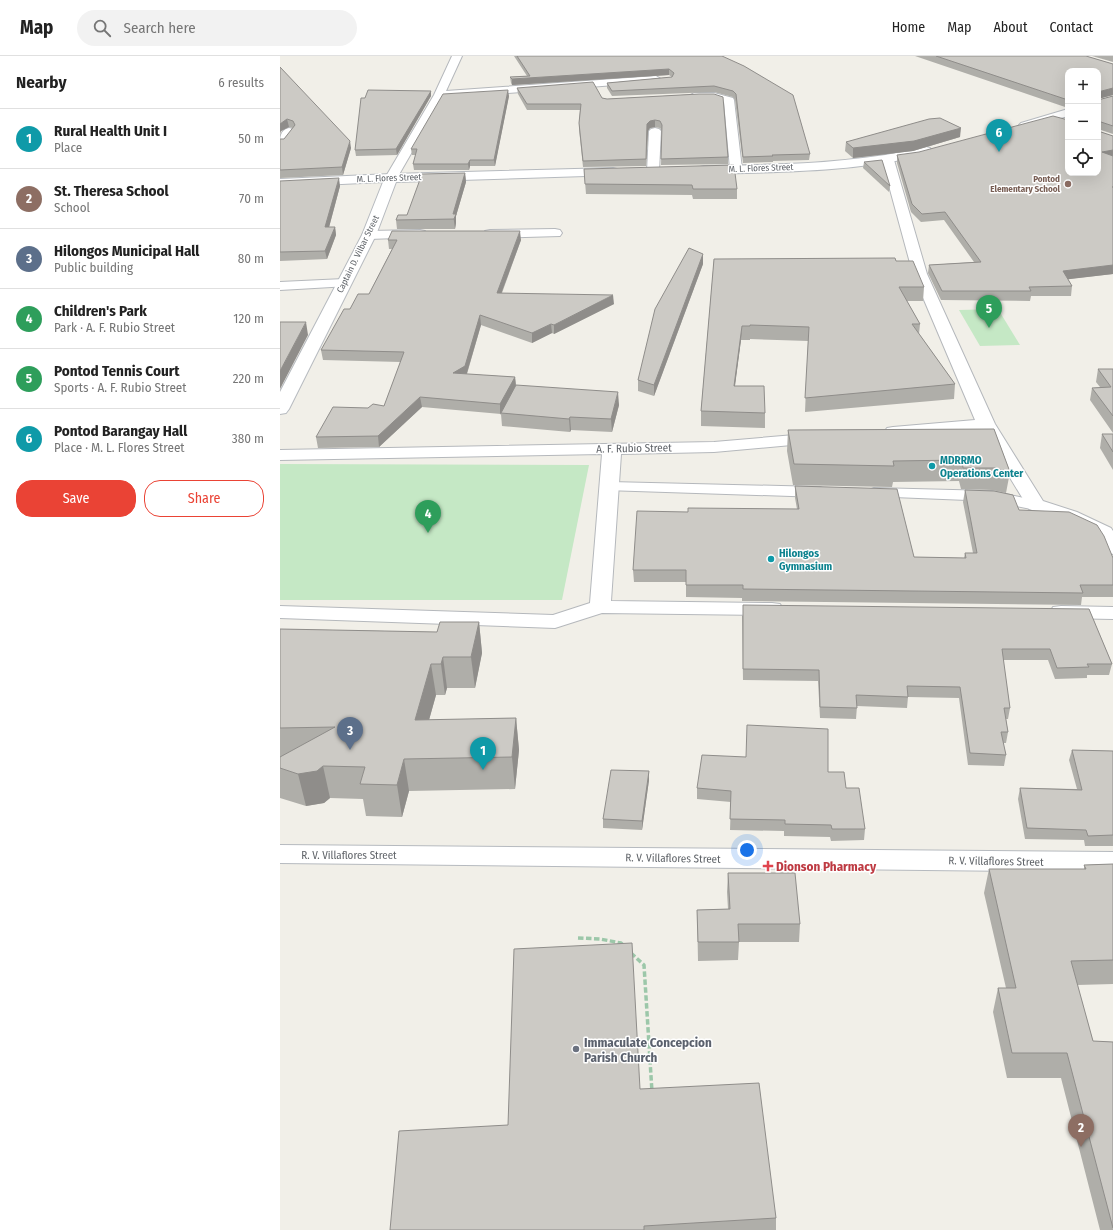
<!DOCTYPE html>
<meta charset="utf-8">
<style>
:root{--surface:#fff;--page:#f2f2f2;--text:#222;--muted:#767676;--line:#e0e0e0;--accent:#ea4335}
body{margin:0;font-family:"Fira Sans Condensed",sans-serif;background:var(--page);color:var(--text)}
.controls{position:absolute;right:12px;top:12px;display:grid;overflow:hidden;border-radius:8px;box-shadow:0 4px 16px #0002}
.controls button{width:36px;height:36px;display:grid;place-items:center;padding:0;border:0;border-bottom:1px solid var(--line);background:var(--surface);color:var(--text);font:20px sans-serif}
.you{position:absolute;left:467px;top:794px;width:14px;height:14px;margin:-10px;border:3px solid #fff;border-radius:50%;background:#1a73e8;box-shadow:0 0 0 6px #1a73e833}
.badge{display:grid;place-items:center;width:26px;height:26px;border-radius:50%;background:var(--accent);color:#fff;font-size:13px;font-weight:700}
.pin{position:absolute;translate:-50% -33px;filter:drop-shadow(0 1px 2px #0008)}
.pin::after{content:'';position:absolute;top:21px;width:14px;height:12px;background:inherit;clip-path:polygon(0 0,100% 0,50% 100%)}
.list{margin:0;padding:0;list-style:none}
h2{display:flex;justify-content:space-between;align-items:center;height:52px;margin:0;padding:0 16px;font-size:17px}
h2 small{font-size:13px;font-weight:400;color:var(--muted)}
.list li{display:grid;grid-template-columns:26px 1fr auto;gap:12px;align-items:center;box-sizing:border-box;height:60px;padding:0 16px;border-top:1px solid var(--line)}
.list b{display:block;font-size:15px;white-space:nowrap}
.list p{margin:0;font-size:13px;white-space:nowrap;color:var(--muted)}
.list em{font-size:13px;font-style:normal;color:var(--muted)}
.actions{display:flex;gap:8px;padding:12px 16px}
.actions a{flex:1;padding:9px 0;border:1px solid var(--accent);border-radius:16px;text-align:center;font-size:14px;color:var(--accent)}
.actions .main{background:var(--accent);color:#fff}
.icon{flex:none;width:22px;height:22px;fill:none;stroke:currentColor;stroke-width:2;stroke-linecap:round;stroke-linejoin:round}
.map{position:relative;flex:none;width:833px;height:1174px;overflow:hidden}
header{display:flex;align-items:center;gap:24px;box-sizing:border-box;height:56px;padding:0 20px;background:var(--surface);border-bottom:1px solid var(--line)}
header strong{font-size:19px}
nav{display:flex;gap:22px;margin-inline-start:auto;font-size:14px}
.search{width:280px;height:36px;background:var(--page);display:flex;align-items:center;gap:10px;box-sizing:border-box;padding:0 14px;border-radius:22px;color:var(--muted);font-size:15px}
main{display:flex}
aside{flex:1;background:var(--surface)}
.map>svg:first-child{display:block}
</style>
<header>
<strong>Map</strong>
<div class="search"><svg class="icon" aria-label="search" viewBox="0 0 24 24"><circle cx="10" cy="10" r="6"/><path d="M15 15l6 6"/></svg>Search here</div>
<nav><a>Home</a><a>Map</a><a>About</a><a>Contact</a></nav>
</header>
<main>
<aside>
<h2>Nearby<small>6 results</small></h2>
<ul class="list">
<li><span class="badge" style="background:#0f9aa8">1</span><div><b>Rural Health Unit I</b><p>Place</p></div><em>50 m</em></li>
<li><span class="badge" style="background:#8d6e63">2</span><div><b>St. Theresa School</b><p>School</p></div><em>70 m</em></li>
<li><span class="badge" style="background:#5c6f8a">3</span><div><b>Hilongos Municipal Hall</b><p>Public building</p></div><em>80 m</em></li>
<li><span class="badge" style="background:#2e9e5b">4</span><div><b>Children's Park</b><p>Park · A. F. Rubio Street</p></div><em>120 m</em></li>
<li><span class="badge" style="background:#2e9e5b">5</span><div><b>Pontod Tennis Court</b><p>Sports · A. F. Rubio Street</p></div><em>220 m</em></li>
<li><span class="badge" style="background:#0f9aa8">6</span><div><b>Pontod Barangay Hall</b><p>Place · M. L. Flores Street</p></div><em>380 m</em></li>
</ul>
<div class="actions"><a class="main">Save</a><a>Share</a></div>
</aside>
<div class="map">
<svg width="833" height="1174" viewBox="0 0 833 1174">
<rect width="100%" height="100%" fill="#f1efe8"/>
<g fill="#c5e8c5">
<polygon points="718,253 740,289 700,290 679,254"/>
<polygon points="0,408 309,409 282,544 0,544"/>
</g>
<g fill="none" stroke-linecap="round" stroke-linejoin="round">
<g stroke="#b5b8bc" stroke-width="2">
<g id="lane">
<polygon points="330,426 540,431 545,433 548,436 545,439 540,441 325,434 322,431 325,428"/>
<polygon points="594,432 712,435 762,446 764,449 762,452 756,454 712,445 589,440 586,437 589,434"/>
</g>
</g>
<g stroke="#b5b8bc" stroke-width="2">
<g id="street">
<polygon points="172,0 182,0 166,35 376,20 381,23 376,26 163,42 117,122 115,125 107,125 105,122 154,39"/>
<polygon points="414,37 434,37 453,42 454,44 462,113 460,116 452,116 450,113 444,46 434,43 410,42 409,40"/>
<path d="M 9,72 L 13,73 L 15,75 L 4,89 L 0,90 C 0,81 0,74 9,72 Z"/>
<polygon points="375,72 379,73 381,75 379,115 377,118 369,118 367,115 369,75 371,73"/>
<polygon points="608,100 612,101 614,104 647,218 715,368 763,445 797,456 831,472 833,475 833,498 826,496 816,480 783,464 749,453 701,374 613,381 607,380 604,376 607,372 613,371 695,364 633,218 602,104 604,101"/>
<polygon points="275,173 280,174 282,177 280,180 210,182 205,181 203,178 205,175 210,174"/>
<polygon points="140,174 145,175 147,178 145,181 89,183 84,182 82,179 84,176 89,175"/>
<polygon points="64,223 69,224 71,227 69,230 0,234 0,226"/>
<polygon points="538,377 544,378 547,382 544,386 434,396 341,398 331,545 492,547 500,548 503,553 500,558 492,559 322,557 275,572 0,562 0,550 273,559 310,547 322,398 0,404 0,394 434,386"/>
<polygon points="781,550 833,551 833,563 781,562 773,561 770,556 773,551"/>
</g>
</g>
<g stroke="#b6babf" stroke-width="2">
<g id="secondary">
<polygon points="788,53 788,60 745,72 741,71 739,69 741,67"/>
<path d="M 646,91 L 650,92 L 652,95 L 650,98 C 576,116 500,116 424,118 L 420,117 L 418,114 L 420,111 L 424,110 C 499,109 573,108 646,91 Z"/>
<polygon points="333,112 337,113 339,116 337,119 116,126 96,179 9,353 6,357 0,358 0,336 82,179 103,126 0,131 0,123 111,118"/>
<polygon points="0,789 833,796 833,816 0,807"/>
</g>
</g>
<g stroke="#9cc7a9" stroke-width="3.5" stroke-dasharray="5.5 2.5" stroke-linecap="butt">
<polyline points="298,882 320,883 341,887 343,889"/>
<polyline points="351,897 364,909 372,1036"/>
</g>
<use href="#lane" fill="#fff" fill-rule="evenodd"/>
<use href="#street" fill="#fff" fill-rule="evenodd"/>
<use href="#secondary" fill="#fff" fill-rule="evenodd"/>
</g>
<g fill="#afaea9">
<polygon points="234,0 442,0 530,98 529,104 493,105 493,106 463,107 455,44 453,41 434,36 332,40 327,32 327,27 392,21 389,19 232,29 231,27 230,21 247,20"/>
<polygon points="635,0 806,0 833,8 833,39 818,43 818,44 833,40 833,78 818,73 818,75 833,80 833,218 788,223 792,230 791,240 751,240 750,245 661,244 648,217 649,209 694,206 664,164 641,166 631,156 617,107 617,99 788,117 818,15 788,15 788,52"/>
<polygon points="812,0 833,0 833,6"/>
<polygon points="0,11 71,92 63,119 0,122 0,83 4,83 13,72 9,71 1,75"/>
<polygon points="237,32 322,42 327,43 419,38 448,101 448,108 381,109 382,75 380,72 375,71 370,72 368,75 366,110 303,111 299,73 299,67 300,54 247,54 238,38"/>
<polygon points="151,35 151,40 117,99 76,100 75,94"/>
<polygon points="229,40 215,110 190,110 189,114 134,114 133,108 136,99 132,99 131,93"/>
<polygon points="680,81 633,95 573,102 565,95 566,86"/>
<polygon points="584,106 610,130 609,136 583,112"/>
<polygon points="304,113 457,133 457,143 413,143 412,139 306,138"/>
<polygon points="185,117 186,126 176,160 176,167 175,173 117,173 116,164 127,159"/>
<polygon points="0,125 60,130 49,171 55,171 56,179 47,203 0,205"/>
<polygon points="108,184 241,184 222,237 334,248 274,278 272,277 252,287 201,269 187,318 235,321 236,329 339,349 332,376 291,374 290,376 222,370 221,358 142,351 99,391 38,392 36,381 88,352 104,350 121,306 43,304 41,294 70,253 89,238 112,193 109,193"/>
<polygon points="423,198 423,208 374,340 358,335 358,324"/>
<polygon points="434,203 616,205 644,231 643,245 627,245 640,268 639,278 675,328 674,343 525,356 528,285 470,283 470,284 461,284 455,330 485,357 485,372 421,370 421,355"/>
<polygon points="818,313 833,313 833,377 810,344 812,332 820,331 816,326"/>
<polygon points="714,373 730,416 726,437 712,434 681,433 679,425 613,426 612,431 513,429 507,395 508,374"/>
<polygon points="822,378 833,378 833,414 820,392"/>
<polygon points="515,430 634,501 684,502 685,497 693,497 683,446 685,434 739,454 833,502 833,541 802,541 801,549 462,545 462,542 406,541 406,526 354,526 353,514 408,456 517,453 515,442"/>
<polygon points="809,553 832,608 829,619 807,619 807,622 775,623 768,604 723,604 730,652 728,663 726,663 728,676 726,687 723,687 726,699 724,710 688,709 679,642 628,641 627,652 577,650 576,663 540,662 538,625 463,624 462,560"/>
<polygon points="199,566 202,597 195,632 167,632 165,639 156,639 149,664 236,662 239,694 235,733 129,735 122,761 86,760 83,743 50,742 44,747 26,750 0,742 0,573 157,576"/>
<polygon points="792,694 833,695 833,790 805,790 804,784 745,783 738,743 740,732 797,733 789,704"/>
<polygon points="369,715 369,724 362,774 323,772 323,763"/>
<polygon points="548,716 566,732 585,773 584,784 551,785 550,781 504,780 504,775 450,774 451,746 417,743 417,732"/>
<polygon points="833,808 833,928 797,929 813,985 833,986 833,1174 820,1174 781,1022 727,1022 713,956 718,932 726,932 704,837 709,813 804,813 804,809"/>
<polygon points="448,817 520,868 519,886 459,886 458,904 418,905 417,854 448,853 447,836"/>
<polygon points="360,1033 496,1162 496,1174 110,1174 228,1069"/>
</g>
<g fill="#8f8d8a">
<polygon points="389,13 389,19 232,29 232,23"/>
<polygon points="833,32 833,39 818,43 818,36"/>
<polygon points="228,34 229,40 215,110 214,104"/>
<polygon points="151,35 151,40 117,99 116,93"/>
<polygon points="7,63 9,71 1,75 0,78 0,68"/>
<polygon points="375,64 375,71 370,72 368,75 366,110 367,68 370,65"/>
<polygon points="681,72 680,81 633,95 573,102 573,92"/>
<polygon points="70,85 71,92 63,119 62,111"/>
<polygon points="833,94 833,101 822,96"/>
<polygon points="190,104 190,110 189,114 188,108"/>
<polygon points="185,117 186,126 176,160 176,167 175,173 173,158"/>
<polygon points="59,122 60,130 47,179 45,171"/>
<polygon points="55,171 56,179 47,203 45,195"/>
<polygon points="240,175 241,184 218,246 217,237"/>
<polygon points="423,198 423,208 374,340 374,329"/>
<polygon points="833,209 833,218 782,224 783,215"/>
<polygon points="333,239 334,248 274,278 274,269"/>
<polygon points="200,259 201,269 186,320 173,317"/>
<polygon points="26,266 28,279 0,333 0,315"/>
<polygon points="271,268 272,277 252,287 252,277"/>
<polygon points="462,270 461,284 453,344 454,330"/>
<polygon points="235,321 236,331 221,357 220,359 220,348"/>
<polygon points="338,336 339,349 332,376 331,363"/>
<polygon points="140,341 142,351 99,391 98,380"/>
<polygon points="290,361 291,374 290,376 289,363"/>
<polygon points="199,566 202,597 195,632 191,601"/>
<polygon points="163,601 167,632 165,639 161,608"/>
<polygon points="151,608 156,639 140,696 135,664"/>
<polygon points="236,662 239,694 235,733 232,701"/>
<polygon points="124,703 129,735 122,761 117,729"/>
<polygon points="43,710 50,742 44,747 26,750 18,718"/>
<polygon points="369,715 369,724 362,774 362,765"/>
</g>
<g fill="#cccac5" stroke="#8f8d8a">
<polygon points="237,0 442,0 464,10 513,39 530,98 492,99 493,100 463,101 456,38 453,35 434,30 332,35 327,27 392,21 394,17 389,13 232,23 230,21 250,20"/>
<polygon points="656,0 806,0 833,8 833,32 818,36 818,15 788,15 788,44"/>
<polygon points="0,11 70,85 62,111 0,114 0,83 4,83 15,69 13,65 7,63 0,68"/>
<polygon points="313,26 322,42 327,43 419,38 434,38 443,41 448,101 381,103 382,69 380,65 375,64 370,65 367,68 366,103 303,105 299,67 301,48 247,48 237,32"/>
<polygon points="88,34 151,35 116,93 75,94 81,42 85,42"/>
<polygon points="228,34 214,104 190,104 188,108 133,108 137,93 131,93 163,38"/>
<polygon points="818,36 818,44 833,40 833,70 818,65 818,75 833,80 833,94 822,96 833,100 833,131 832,131 833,131 833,209 783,215 792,230 749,231 751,235 662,235 649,209 701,206 665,156 642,158 632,148 617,99 639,96 773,60 788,64 788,117 818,117"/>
<polygon points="660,62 681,72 634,85 573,92 566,86 649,63"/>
<polygon points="602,104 610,130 584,106"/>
<polygon points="454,109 457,133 413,133 412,129 305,128 304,113"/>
<polygon points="185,117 173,158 176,158 174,163 116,164 118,159 127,159 142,118"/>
<polygon points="59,122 45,171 55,171 45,195 0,196 0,125"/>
<polygon points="112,175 240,175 217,237 333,239 274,269 271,268 252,277 200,259 185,310 173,317 235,321 220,348 140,341 98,380 36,381 53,351 88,352 93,348 104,350 124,296 41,294 64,253 70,253 78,238 89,238 117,184 108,184"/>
<polygon points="409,192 423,198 374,329 358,324 375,253"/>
<polygon points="615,202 616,205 633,205 644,231 619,231 640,268 632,268 675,328 525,342 529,271 470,269 470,270 462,270 454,330 484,330 485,357 421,355 434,203"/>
<polygon points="0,266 26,266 0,315"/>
<polygon points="818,313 833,313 833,360 812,332 831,331"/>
<polygon points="236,329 338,336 331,363 290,361 289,363 221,357"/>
<polygon points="714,373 730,416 715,412 683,412 682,404 613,405 614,410 514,408 508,374"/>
<polygon points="822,378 833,378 833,396"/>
<polygon points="515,430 617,433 634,501 686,502 685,497 697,497 685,434 714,435 733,439 739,454 789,456 817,469 824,480 833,502 833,529 800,529 803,537 463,533 463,529 406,529 406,514 353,514 357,455 408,456 408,452 519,453"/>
<polygon points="463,549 809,553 832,608 807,608 809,611 777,612 770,593 722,593 730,652 724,652 728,676 721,676 726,699 690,697 680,631 627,630 628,641 576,639 577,652 540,651 539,614 463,613"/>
<polygon points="160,566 199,566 191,601 163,601 161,608 151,608 135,664 236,662 232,701 124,703 117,729 80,728 85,711 43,710 37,715 18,718 0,712 0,701 55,671 0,672 0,573 157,576"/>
<polygon points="467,669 548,673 548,716 564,716 566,732 579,732 585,773 552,773 551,769 505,768 505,764 450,763 451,735 417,732 422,699 466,701"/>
<polygon points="792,694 833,695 833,779 808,780 806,774 747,772 740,732 802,734"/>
<polygon points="331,714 369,715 362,765 323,763"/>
<polygon points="833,808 833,904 791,905 813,985 833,986 833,1172 787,997 732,997 718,932 736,932 709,813 806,813 804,809"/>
<polygon points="448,817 515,817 520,868 458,868 459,886 418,886 417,854 450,853"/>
<polygon points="352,887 360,1033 479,1027 496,1162 364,1170 364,1174 110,1174 119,1075 228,1069 234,893"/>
</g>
<circle fill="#8d6e63" stroke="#fff" stroke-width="1.5" cx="788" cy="128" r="4"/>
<g fill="#0f9aa8" stroke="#fff" stroke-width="1.5">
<circle cx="652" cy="410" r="4"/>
<circle cx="491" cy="503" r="4"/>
</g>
<path fill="#e0444e" stroke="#fff" stroke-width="1.5" d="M486 804h4v4h4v4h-4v4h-4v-4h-4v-4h4z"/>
<circle fill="#6b7280" stroke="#fff" stroke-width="1.5" cx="296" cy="993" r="4"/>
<g text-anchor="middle" stroke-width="3" stroke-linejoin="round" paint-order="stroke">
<g font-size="9" fill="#5f6368" stroke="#fff">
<text transform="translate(481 112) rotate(-2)" y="3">M. L. Flores Street</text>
<text transform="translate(109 122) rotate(-2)" y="3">M. L. Flores Street</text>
<text transform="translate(78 198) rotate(-64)" y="3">Captain D. Vilbar Street</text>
</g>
<g font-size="9" font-weight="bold" fill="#785e54" stroke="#fff" text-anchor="end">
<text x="780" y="126">Pontod<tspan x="780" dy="10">Elementary School</tspan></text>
</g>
<g font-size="11" fill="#5f6368" stroke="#fff">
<text transform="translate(354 392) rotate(-1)" y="4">A. F. Rubio Street</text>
<text x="69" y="803">R. V. Villaflores Street</text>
<text transform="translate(393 802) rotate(1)" y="4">R. V. Villaflores Street</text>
<text transform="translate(716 805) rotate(1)" y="4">R. V. Villaflores Street</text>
</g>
<g font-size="11" font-weight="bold" fill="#0d838f" stroke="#fff" text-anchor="start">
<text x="660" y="408">MDRRMO<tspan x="660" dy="13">Operations Center</tspan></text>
<text x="499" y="501">Hilongos<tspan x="499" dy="13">Gymnasium</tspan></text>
</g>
<g font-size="13" font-weight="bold" fill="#be3a42" stroke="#fff" text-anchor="start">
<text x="496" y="815">Dionson Pharmacy</text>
</g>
<g font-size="13" font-weight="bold" fill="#5b616d" stroke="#fff" text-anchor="start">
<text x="304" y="991">Immaculate Concepcion<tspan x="304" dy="15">Parish Church</tspan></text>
</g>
</g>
</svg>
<div class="controls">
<button>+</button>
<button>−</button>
<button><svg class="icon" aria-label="locate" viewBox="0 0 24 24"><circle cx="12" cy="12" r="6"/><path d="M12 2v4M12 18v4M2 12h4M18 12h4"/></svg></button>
</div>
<div class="you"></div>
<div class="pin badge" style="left:203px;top:714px;background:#0f9aa8">1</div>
<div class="pin badge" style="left:801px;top:1091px;background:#8d6e63">2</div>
<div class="pin badge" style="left:70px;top:694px;background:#5c6f8a">3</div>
<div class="pin badge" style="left:148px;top:477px;background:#2e9e5b">4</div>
<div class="pin badge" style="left:709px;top:272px;background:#2e9e5b">5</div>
<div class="pin badge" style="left:719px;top:96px;background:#0f9aa8">6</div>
</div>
</main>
